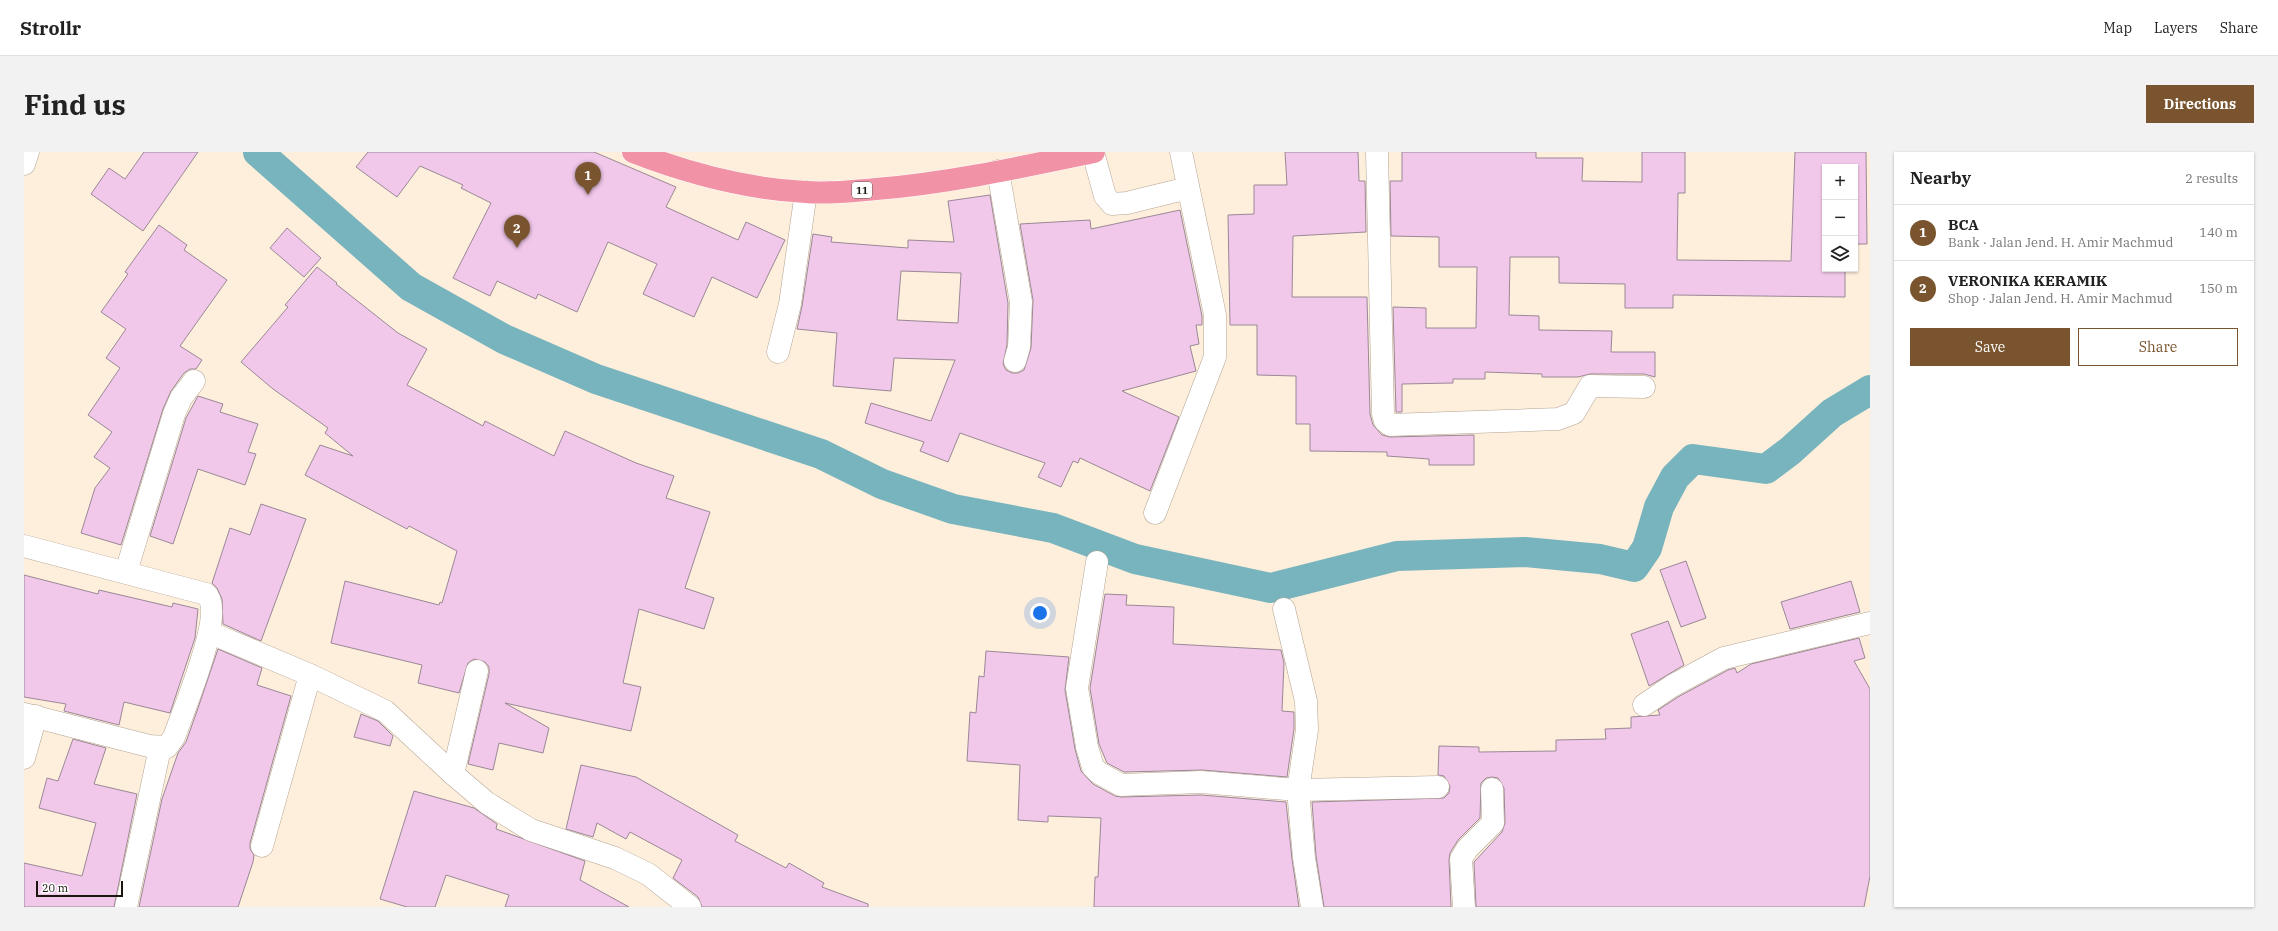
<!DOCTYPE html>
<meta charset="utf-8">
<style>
:root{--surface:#fff;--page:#f2f2f2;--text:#222;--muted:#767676;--line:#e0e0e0;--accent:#79542e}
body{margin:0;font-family:"IBM Plex Serif",serif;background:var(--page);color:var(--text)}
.controls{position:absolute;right:12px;top:12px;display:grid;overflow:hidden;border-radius:0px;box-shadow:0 1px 3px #0004}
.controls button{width:36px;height:36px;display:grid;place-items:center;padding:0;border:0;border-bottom:1px solid var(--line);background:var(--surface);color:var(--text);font:20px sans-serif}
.scale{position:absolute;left:12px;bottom:10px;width:87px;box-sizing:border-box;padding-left:4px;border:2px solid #1b1610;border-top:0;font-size:11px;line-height:14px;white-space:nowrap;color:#1b1610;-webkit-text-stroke:3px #fefefe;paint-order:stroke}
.you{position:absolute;left:1016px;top:461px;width:14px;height:14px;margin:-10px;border:3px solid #fff;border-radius:50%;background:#1a73e8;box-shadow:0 0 0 6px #1a73e833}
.badge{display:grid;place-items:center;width:26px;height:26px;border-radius:50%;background:var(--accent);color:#fff;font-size:13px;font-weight:700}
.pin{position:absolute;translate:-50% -33px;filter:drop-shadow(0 1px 2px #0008)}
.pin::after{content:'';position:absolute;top:21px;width:14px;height:12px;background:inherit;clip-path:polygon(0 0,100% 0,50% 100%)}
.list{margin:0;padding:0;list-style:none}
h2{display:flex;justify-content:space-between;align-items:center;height:52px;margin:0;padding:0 16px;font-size:17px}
h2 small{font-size:13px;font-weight:400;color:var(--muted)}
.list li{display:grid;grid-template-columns:26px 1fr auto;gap:12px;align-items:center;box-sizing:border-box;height:56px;padding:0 16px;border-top:1px solid var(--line)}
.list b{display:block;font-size:15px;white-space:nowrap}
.list p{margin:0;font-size:13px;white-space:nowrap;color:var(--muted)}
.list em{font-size:13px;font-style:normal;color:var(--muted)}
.actions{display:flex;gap:8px;padding:12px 16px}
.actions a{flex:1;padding:9px 0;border:1px solid var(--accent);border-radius:0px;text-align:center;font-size:14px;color:var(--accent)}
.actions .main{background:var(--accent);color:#fff}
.icon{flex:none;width:22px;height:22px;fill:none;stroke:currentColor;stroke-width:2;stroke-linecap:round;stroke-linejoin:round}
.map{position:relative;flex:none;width:1846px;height:755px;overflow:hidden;border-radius:0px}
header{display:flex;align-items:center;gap:24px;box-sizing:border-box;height:56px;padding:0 20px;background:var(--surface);border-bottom:1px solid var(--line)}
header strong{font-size:19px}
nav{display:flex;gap:22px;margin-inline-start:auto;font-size:14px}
.intro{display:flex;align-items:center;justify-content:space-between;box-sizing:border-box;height:96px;padding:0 24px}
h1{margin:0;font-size:28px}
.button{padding:10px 18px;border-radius:0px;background:var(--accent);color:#fff;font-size:14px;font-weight:700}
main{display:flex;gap:24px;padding:0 24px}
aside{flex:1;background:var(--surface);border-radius:0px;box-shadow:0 1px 3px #0004}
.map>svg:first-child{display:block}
</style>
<header>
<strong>Strollr</strong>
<nav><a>Map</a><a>Layers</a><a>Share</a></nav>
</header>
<div class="intro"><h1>Find us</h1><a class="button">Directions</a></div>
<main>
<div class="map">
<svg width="1846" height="755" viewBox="0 0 1846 755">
<rect width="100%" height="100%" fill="#feeedc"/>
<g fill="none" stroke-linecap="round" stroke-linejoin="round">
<polyline stroke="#77b4bd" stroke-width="30" points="234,0 387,135 480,187 572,227 797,302 858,332 929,357 1029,376 1111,407 1247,436 1373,404 1501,400 1576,407 1610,415 1623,396 1635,355 1651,325 1669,307 1742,317 1766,299 1808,261 1846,238"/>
</g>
<g fill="#f1c8ea" stroke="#9a8896" fill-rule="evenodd">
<polygon points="120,0 174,0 119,79 67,42 85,16 101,27"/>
<polygon points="344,0 570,0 652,35 642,55 714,88 722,70 761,88 733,146 688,125 670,165 619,142 633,112 584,90 553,160 514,142 512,147 473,129 466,144 429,126 467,51 437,36 439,33 396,14 373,45 332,15"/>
<polygon points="1261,0 1334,0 1335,29 1341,29 1342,80 1269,84 1268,145 1343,145 1346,262 1349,273 1358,283 1366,285 1450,283 1450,313 1405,313 1405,307 1363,304 1363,300 1286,299 1286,272 1272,272 1272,224 1233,223 1233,173 1206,173 1204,63 1230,62 1230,33 1263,33"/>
<polygon points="1378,0 1512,0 1512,6 1559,6 1558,29 1618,30 1618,0 1661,0 1661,41 1654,41 1653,108 1767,109 1771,0 1842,0 1843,92 1831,92 1831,15 1801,15 1801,117 1821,117 1821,145 1649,143 1649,156 1601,156 1601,132 1535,131 1535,105 1486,105 1485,163 1515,164 1515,178 1588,179 1587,200 1631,200 1631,225 1620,222 1566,222 1554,225 1518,225 1518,222 1461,220 1461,227 1429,227 1429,231 1378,232 1378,260 1372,260 1369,155 1402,156 1402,176 1452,176 1453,115 1415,115 1415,85 1367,84 1366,29 1378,29"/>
<path d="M 966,43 L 984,151 L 983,193 L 979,212 L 982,218 L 988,221 L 994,221 L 1000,218 L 1007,196 L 1009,148 L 996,72 L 1066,68 L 1067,77 L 1156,58 L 1178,164 L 1178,173 L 1172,173 L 1175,192 L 1166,194 L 1172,219 L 1098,239 L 1155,265 L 1126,339 L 1056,306 L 1054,311 L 1049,309 L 1037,335 L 1014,325 L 1021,311 L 936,281 L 924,310 L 896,299 L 900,290 L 841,271 L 847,251 L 907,269 L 931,208 L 870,206 L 867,239 L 809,234 L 813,181 L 773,177 L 778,154 L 789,82 L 808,85 L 807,90 L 884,96 L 884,88 L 930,90 L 924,49 ZM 877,119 L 937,121 L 934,171 L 873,168 Z"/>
<polygon points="135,73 163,93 160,98 203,128 156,194 178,208 172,217 166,217 160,221 147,239 139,257 97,393 57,381 71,336 86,316 70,305 88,280 64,263 96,216 82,206 102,177 77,160 104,122 101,120"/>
<polygon points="263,76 297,106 280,125 246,96"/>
<polygon points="293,115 313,131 312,132 374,181 403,197 383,233 459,274 461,269 530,304 541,279 612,311 650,324 642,346 686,360 661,436 690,446 680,477 615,457 599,531 617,535 607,579 481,551 525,576 519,601 475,591 469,618 444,612 465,522 465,515 461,510 450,507 444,511 435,541 394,531 398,513 307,491 321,429 415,453 416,450 418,451 433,399 385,374 383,377 281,323 296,293 329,304 301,281 304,276 249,237 217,210 264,155 261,153"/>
<polygon points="174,244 199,252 196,260 234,272 224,300 232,302 221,333 174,317 149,392 126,384 162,266"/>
<polygon points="237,352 282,367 237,489 199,472 198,447 193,436 188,431 206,376 226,383"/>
<polygon points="1662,409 1682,466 1657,475 1636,418"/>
<polygon points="0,423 74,442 75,438 148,455 149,451 174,457 171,486 146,561 100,550 95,573 40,559 42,552 0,545"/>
<polygon points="1827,429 1836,460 1766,477 1757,450"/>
<polygon points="1081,442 1103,443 1102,453 1150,455 1149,492 1257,498 1260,511 1258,559 1270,560 1270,577 1263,625 1178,618 1100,620 1083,611 1075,592 1066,536"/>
<polygon points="1644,469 1660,513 1625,534 1607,482"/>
<polygon points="1835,486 1841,506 1830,509 1846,537 1846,724 1840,755 1452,755 1450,710 1478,680 1481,671 1480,636 1474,626 1468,625 1462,626 1457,631 1456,666 1434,688 1426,701 1425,708 1427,755 1300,755 1292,704 1288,650 1420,646 1425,641 1426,634 1420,624 1414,623 1415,594 1455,595 1455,600 1532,599 1532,588 1582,587 1581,577 1607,576 1607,565 1636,563 1634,558 1654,545 1704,518 1711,516 1713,521 1727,512"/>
<polygon points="194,497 238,516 233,533 267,544 226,691 226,697 230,703 229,710 214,755 115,755 138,647 154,601 162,590 173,559"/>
<polygon points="962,499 1045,505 1041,538 1051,597 1057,619 1069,632 1091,644 1097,645 1177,643 1262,650 1268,707 1275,755 1070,755 1071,725 1074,725 1077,666 1024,664 1024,670 994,668 996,613 943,609 946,560 952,561 955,524 960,525"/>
<polygon points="337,562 354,569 369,584 366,594 330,585"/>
<polygon points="49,587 82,596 70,632 113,642 90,755 0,755 0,711 58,724 72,671 15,656 23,626 34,629"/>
<polygon points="557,613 612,625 714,683 711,689 762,716 765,711 800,731 798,735 844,752 844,755 678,755 674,745 649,726 658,708 606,680 602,687 573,671 569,685 542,677"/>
<polygon points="390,639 450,656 473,672 472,677 561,709 556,728 605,755 481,755 485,743 422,723 411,755 383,755 356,747"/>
</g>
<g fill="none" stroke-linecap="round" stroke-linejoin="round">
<g stroke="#b3a493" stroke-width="23">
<g id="minor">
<polyline points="1069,0 1081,44 1088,52 1103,51 1164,36"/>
<polyline points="1353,0 1359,262 1361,269 1366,273 1534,267 1550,261 1566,234 1620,235"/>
<polyline points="0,12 4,0"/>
<polyline points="974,19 997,150 995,195 991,209"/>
<polyline points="754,200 766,152 782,40"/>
<polyline points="1131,361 1191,205 1191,163 1157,0"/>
<path d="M 0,394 L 182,442 C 202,460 159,559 150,585 L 143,595 L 125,594 L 0,562"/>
<polyline points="1073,410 1053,536 1063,595 1069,615 1075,621 1097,633 1177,630 1274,638 1414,635"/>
<polyline points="102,420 150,262 157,246 170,229"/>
<polyline points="1260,457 1282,549 1283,578 1274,638 1280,706 1288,755"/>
<polyline points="187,481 286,523 361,559 429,622 463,651 507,678 591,706 624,722 666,755"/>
<polyline points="1620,553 1648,534 1700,506 1846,471"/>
<polyline points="0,606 12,564"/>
<polyline points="429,622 453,519"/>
<polyline points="238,694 286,523"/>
<polyline points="102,755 136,596"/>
<polyline points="1440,755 1437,707 1443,697 1469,671 1468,637"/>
</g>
</g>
<g stroke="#fff" stroke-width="23">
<path id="highway" d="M 609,0 C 663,21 723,37 782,40 C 805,42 829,39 852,37 C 925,31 998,15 1070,0"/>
</g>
<use href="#minor" stroke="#fff" stroke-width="22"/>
<use href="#highway" stroke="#f192a7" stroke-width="22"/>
</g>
<g text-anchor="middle" stroke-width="3" stroke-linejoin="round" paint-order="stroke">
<rect fill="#fefefe" stroke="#5f5c57" stroke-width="1" x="828" y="30" width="20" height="16" rx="3"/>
<g font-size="10" font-weight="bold" fill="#1b1610">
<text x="838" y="42">11</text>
</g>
</g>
</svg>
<div class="controls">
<button>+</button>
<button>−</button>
<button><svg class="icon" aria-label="layers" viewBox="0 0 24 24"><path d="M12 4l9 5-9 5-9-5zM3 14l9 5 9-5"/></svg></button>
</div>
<div class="scale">20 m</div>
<div class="you"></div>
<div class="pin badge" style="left:564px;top:43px">1</div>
<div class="pin badge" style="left:493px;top:96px">2</div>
</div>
<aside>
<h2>Nearby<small>2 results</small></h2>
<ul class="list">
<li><span class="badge">1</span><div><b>BCA</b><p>Bank · Jalan Jend. H. Amir Machmud</p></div><em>140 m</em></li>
<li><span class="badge">2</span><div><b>VERONIKA KERAMIK</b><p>Shop · Jalan Jend. H. Amir Machmud</p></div><em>150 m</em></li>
</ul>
<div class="actions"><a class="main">Save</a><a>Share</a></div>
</aside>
</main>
